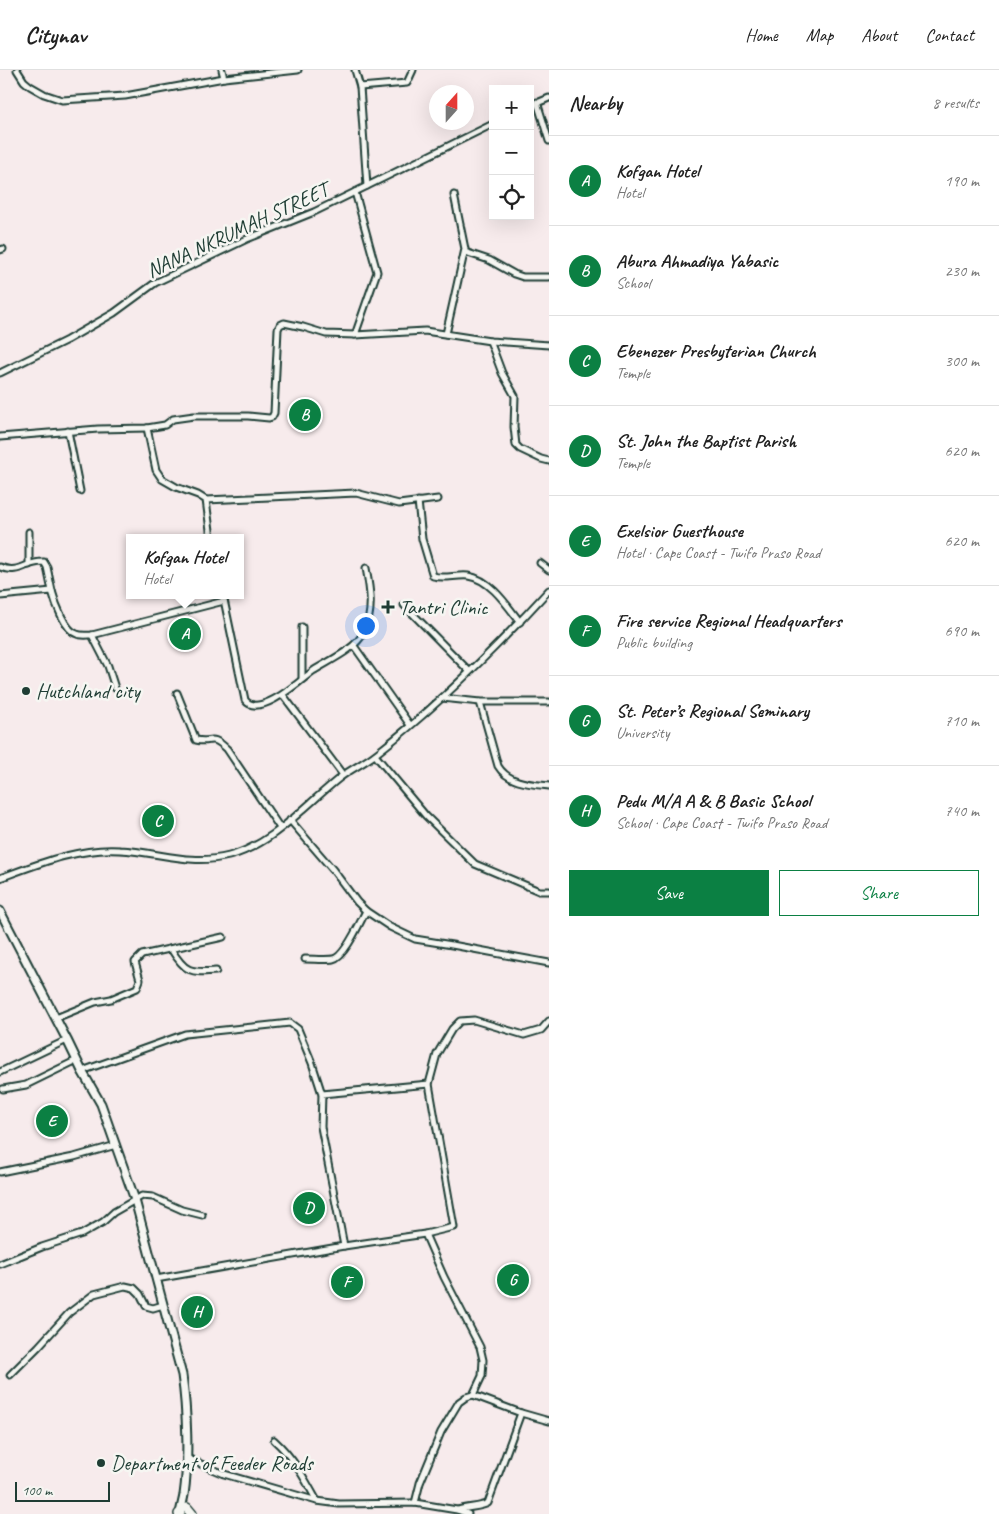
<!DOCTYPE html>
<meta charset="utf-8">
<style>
:root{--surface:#fff;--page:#f2f2f2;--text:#222;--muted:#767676;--line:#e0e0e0;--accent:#0b8043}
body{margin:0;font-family:Caveat,sans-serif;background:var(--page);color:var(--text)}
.controls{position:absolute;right:15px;top:15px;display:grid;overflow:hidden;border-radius:0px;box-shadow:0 5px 20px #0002}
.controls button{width:45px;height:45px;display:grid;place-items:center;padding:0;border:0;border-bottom:1px solid var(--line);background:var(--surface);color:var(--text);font:25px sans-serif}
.compass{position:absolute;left:429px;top:15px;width:45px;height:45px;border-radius:50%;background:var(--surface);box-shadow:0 5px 20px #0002;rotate:21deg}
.scale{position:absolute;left:15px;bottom:12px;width:95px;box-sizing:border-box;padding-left:5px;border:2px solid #1f3d34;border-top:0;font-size:14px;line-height:18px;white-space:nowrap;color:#1f3d34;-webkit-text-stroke:4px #f6f6f2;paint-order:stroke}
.you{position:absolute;left:365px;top:555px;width:18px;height:18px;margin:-12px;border:4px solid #fff;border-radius:50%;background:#1a73e8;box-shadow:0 0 0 8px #1a73e833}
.badge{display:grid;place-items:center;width:32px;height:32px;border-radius:50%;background:var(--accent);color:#fff;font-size:16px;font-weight:700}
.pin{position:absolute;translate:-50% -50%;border:2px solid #fff;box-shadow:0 1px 5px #0006}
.popup{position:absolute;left:126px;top:464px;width:118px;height:65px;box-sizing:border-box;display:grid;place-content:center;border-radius:0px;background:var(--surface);filter:drop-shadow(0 1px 4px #0005);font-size:16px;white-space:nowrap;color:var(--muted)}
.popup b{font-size:19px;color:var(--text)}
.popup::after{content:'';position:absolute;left:50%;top:100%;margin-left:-10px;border:10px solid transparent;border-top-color:var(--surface)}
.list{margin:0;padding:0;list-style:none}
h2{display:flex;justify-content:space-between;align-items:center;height:65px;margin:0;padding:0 20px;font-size:21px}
h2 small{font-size:16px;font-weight:400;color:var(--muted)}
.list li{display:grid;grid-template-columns:32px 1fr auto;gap:15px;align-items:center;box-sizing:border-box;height:90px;padding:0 20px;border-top:1px solid var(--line)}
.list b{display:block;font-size:19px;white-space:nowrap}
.list p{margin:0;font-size:16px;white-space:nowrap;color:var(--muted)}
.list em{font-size:16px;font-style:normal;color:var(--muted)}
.actions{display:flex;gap:10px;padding:15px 20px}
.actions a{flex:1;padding:11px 0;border:1px solid var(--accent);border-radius:0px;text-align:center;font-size:18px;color:var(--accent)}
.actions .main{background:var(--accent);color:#fff}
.icon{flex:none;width:28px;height:28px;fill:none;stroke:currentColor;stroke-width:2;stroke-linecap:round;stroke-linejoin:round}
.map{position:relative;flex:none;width:549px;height:1444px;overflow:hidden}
header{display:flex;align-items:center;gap:30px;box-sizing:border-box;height:70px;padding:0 25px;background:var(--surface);border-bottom:1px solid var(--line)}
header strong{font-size:24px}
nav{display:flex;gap:28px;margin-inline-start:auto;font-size:18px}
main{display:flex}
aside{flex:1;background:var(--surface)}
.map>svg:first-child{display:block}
</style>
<header>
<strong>Citynav</strong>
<nav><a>Home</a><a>Map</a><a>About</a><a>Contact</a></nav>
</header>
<main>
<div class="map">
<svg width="549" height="1444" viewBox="0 0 549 1444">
<rect width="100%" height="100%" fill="#f7ebec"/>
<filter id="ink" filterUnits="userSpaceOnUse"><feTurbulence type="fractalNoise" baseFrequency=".02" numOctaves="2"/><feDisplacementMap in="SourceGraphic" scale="10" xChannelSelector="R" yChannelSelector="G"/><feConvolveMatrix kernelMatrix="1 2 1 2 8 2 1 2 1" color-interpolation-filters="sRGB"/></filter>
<g filter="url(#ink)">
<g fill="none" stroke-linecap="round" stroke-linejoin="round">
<g stroke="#1f3d34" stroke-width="9">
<g id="street">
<polyline points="17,0 24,11 30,16 44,24 62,30 125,26 224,8 298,0"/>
<polyline points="222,0 224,8"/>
<polyline points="355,0 360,17 367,116"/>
<polyline points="360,17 407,13 413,0"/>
<polyline points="537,32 549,71"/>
<polyline points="530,36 549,28"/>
<polyline points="355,122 377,202 355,265 425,261 490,271 549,275"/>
<polyline points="0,180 3,179"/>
<polyline points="465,182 489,190 514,204 523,207 549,207"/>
<polyline points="446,264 465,179 454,125"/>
<polyline points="490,271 502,303 515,326 514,357 516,375 520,379 541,389 549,391"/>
<polyline points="0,303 67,270 114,243 155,213 247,169 314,142 355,122 493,54"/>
<polyline points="147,358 156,400 162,409 176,417 198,425 206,430 211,468"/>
<polyline points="68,361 80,421"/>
<polyline points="0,367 98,359 147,358 165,355 173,349 194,346 248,346 269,348 272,347 274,343 278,259 280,255 284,253 303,257 326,264 355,265"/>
<polyline points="206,430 356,423 399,434 438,429"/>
<path d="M 418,431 L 422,469 L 433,506 C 444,509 456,505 468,506 C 490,509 507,535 520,552"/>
<polyline points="29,462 29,495"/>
<polyline points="540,493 549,500"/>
<path d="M 0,497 C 20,505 26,491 44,492 L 47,497 L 52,521"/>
<path d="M 223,525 L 245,630 C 259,649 301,610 313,601 C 330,590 355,580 364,562 C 374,541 370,519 366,498"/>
<path d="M 0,526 L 52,521 C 55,532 65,561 77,564 C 81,566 87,565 92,565 L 224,531"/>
<polyline points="404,535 469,601"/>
<polyline points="302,557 302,609"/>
<polyline points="92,565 108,596 115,618"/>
<polyline points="354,576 410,655"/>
<path d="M 177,623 L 196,670 C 213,674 210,663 227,679 L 280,758"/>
<polyline points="283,625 343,705"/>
<polyline points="442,628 480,632 549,632"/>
<path d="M 480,632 L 498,696 C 508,713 530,714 549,716"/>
<polyline points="375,685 426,746 475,794 539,821 549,821"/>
<polyline points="290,750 333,800 357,832 366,841 390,857 415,869 452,875 549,893"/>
<path d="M 0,808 C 38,794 80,777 120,780 C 159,782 190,796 229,786 C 274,774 306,734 342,706 C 353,698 366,692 377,683 C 439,635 496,578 549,520"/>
<path d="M 171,879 C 185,902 190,903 216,901"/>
<path d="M 305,889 C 313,889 327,890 333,889 C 345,887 360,852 366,841"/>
<polyline points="56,948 95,932 111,929 137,918 140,910 135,892 142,885 223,867"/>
<polyline points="82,1001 185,964 290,953 298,959 312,993 322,1024"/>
<polyline points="0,1002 67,970"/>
<polyline points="3,1019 26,1015 77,990"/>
<polyline points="0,1102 74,1087 116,1075"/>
<polyline points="425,1164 444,1207 480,1277 483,1290 482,1306 473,1325 521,1343 549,1351"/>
<polyline points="344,1176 321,1057 322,1024 429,1014"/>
<polyline points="0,1194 42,1177 82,1164 103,1152 114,1142 142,1126 153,1127 182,1140 202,1145"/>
<polyline points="156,1209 344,1176 425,1164 454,1157 429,1014 437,984 452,959 460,951 474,950 524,965 541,960 549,951"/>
<polyline points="10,1305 38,1277 69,1243 94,1224 125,1216 134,1218 140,1224 146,1236 153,1238 163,1235"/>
<path d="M 274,1370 C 293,1387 305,1409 317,1431"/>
<polyline points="187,1388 224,1404 317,1431 339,1434 415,1433 457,1440 468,1444"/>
<polyline points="415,1433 420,1413 441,1362 459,1332 466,1327 473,1325"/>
<path d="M 458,1440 C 466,1437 483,1437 488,1433 L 521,1343"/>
</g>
</g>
<g stroke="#1f3d34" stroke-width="11">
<path id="secondary" d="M 0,841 L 67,970 L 82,1001 L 101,1034 L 135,1130 L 182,1305 C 187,1340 189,1390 184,1425 C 183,1431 181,1437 180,1444"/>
</g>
<g stroke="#1f3d34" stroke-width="12">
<g id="highway">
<polyline points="187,1438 192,1444"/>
<polyline points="179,1444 180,1443"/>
</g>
</g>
<use href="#street" stroke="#f6f6f2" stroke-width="5"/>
<use href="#secondary" stroke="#f6f6f2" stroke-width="7"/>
<use href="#highway" stroke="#f6f6f2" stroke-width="9"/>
</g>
</g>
<g fill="#1f3d34" stroke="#f6f6f2" stroke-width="2">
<path d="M385.5 529.5h5v5h5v5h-5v5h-5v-5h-5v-5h5z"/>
<circle cx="26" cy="621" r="5"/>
<circle cx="101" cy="1393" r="5"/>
</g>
<g text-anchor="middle" stroke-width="5" stroke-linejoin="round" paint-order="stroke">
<g font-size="21" fill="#1f3d34" stroke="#f6f6f2">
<text transform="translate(237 160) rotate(-25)" y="7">NANA NKRUMAH STREET</text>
</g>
<g font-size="21" fill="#1f3d34" stroke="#f6f6f2" text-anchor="start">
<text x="399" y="544">Tantri Clinic</text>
<text x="36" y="628">Hutchland city</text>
<text x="111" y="1400">Department of Feeder Roads</text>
</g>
</g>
</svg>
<div class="controls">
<button>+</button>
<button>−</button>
<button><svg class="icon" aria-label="locate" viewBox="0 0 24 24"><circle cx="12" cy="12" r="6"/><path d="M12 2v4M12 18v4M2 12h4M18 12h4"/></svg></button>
</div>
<svg class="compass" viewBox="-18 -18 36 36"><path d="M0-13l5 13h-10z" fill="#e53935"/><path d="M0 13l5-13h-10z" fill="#767676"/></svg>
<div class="scale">100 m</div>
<div class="you"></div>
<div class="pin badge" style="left:185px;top:564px">A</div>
<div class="popup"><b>Kofgan Hotel</b>Hotel</div>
<div class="pin badge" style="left:305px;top:345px">B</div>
<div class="pin badge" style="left:158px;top:751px">C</div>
<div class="pin badge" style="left:309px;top:1138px">D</div>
<div class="pin badge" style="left:52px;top:1051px">E</div>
<div class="pin badge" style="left:347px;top:1212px">F</div>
<div class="pin badge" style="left:513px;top:1210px">G</div>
<div class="pin badge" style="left:197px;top:1242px">H</div>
</div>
<aside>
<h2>Nearby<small>8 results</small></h2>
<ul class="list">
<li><span class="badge">A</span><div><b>Kofgan Hotel</b><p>Hotel</p></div><em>190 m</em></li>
<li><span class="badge">B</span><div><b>Abura Ahmadiya Yabasic</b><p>School</p></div><em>230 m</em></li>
<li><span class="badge">C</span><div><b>Ebenezer Presbyterian Church</b><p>Temple</p></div><em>300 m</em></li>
<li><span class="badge">D</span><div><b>St. John the Baptist Parish</b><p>Temple</p></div><em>620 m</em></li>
<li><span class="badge">E</span><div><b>Exelsior Guesthouse</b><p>Hotel · Cape Coast - Twifo Praso Road</p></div><em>620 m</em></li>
<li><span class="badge">F</span><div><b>Fire service Regional Headquarters</b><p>Public building</p></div><em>690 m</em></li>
<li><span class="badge">G</span><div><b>St. Peter’s Regional Seminary</b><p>University</p></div><em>710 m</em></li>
<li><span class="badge">H</span><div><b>Pedu M/A A &amp; B Basic School</b><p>School · Cape Coast - Twifo Praso Road</p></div><em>740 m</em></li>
</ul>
<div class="actions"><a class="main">Save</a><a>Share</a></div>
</aside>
</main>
